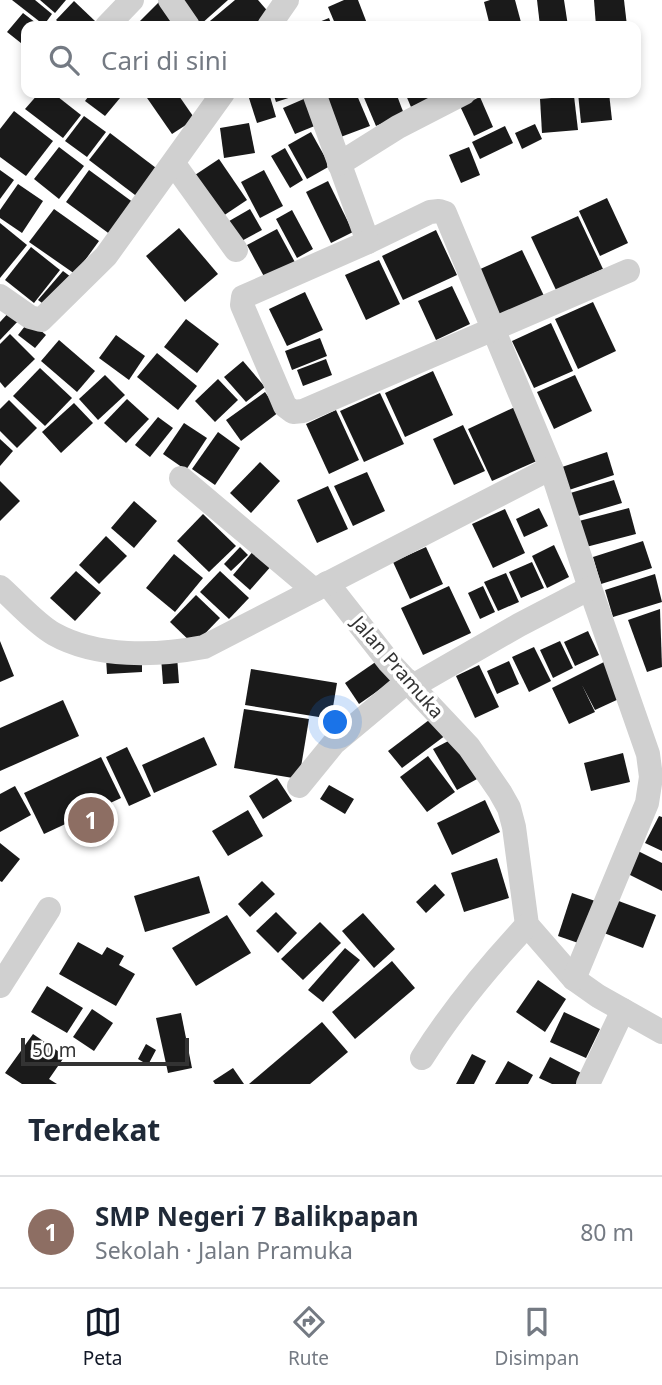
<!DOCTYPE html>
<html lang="id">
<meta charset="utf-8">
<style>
:root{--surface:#fff;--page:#f6f6f7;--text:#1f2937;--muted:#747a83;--line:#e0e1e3;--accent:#111827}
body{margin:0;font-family:"Noto Sans",sans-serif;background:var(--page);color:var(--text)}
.scale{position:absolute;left:21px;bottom:18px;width:168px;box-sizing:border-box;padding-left:7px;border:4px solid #333;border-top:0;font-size:19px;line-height:24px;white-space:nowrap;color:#333;-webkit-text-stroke:5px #fff;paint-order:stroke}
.you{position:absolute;left:336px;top:723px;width:24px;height:24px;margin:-18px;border:5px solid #fff;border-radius:50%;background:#1a73e8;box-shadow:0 0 0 10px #1a73e833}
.badge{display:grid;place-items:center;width:46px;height:46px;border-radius:50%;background:var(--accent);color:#fff;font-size:23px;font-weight:700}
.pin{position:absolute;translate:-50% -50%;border:4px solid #fff;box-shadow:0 2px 7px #0006}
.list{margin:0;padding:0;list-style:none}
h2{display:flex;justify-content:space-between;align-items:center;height:91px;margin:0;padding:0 28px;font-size:30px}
h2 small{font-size:23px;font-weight:400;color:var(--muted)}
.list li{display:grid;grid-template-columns:46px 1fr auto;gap:21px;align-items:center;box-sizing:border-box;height:112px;padding:0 28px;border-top:2px solid var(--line)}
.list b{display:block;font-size:26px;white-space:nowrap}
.list p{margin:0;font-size:23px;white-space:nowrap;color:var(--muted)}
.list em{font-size:23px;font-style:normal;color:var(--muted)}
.icon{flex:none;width:38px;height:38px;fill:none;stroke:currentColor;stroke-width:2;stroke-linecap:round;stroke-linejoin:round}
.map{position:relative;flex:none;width:662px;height:1084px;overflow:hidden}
.search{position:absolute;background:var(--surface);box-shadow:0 4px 10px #0003;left:21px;right:21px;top:21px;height:77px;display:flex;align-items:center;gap:18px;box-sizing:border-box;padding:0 24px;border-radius:14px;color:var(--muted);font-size:26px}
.sheet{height:203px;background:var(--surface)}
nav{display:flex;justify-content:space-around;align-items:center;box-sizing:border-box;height:98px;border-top:2px solid var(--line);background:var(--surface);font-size:19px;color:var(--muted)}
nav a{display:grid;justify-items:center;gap:4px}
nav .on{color:var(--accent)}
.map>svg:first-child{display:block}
</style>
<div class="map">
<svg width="662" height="1084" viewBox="0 0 662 1084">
<rect width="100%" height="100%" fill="#fff"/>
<g fill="#1a1a1a">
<polygon points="12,0 35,0 52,14 44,25"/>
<polygon points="40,0 66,0 55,13"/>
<polygon points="178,0 228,0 200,25"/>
<polygon points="235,0 258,0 271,15 257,26 204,26"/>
<polygon points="344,0 358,0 368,26 336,26 328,7"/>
<polygon points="490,0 515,0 522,26 490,26 484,2"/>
<polygon points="537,0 564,0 568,26 540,26"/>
<polygon points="594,0 624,0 627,26 596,26"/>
<polygon points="74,1 95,21 90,26 63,26 56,20"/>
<polygon points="160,1 184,26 135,26"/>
<polygon points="23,13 40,26 26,26 26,47 7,32"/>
<polygon points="329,18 332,26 309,26"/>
<polygon points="39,93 53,93 81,115 63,138 25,109"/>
<polygon points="91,93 114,93 120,98 105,116 85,101"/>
<polygon points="148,93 177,93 195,119 172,134 145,95"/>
<polygon points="254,93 269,93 276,117 257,123 248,95"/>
<polygon points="273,93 304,93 276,102"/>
<polygon points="319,93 356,93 370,126 338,138"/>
<polygon points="362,93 396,93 404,114 376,126"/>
<polygon points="405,93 435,93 436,96 411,107"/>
<polygon points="578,93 609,93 612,120 581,123"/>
<polygon points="574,96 578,130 542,133 540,99"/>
<polygon points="480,97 493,127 474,136 460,106"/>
<polygon points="306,98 317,125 295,134 283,108"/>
<polygon points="14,111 53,141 26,176 0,157 0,129"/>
<polygon points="84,116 106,132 87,157 65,141"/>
<polygon points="249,123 255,153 224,158 220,128"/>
<polygon points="535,124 542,139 522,149 515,133"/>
<polygon points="505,126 513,143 480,159 472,142"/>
<polygon points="311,132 330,166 307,179 288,145"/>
<polygon points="110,133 160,171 139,198 89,160"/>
<polygon points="59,147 84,166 59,199 34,179"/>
<polygon points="469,147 480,175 461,183 449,155"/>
<polygon points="285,148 303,180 290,188 271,156"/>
<polygon points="219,159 247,200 223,216 195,175"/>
<polygon points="0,170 14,180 0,199"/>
<polygon points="89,170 134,203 111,235 66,202"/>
<polygon points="264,170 283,206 260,218 241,182"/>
<polygon points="328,181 353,232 331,243 306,192"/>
<polygon points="18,184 43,201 22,233 0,218 0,210"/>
<polygon points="607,198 628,243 600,256 579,211"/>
<polygon points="54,209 99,241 75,274 29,242"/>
<polygon points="250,209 262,230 236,244 224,224"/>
<polygon points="292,210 313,249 297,258 276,219"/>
<polygon points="578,216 603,269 556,290 531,237"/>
<polygon points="0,223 27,245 0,278"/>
<polygon points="179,228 218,274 185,302 146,256"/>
<polygon points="277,229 297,266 267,282 247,245"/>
<polygon points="436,230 457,275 403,300 382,256"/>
<polygon points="31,247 60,270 34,303 5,280"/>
<polygon points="522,250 545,298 498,319 476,271"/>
<polygon points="379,260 400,304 366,320 345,275"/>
<polygon points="63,271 71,277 46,306 38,300"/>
<polygon points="452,286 470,324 436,340 418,301"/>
<polygon points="305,292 323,330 287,346 269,309"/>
<polygon points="593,302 616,351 578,369 555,319"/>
<polygon points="12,309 21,318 0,340 0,322"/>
<polygon points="186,319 219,344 197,373 164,347"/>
<polygon points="29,321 46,335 35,348 18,335"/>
<polygon points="551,323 573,371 534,388 512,341"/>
<polygon points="10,334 35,359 5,388 0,382 0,344"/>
<polygon points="116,335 145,356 129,380 99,358"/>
<polygon points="320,338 327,356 292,370 285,351"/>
<polygon points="59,340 95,371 77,392 41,361"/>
<polygon points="157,353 197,386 178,410 137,377"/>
<polygon points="326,359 332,375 303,386 297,370"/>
<polygon points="243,361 265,387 246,402 224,377"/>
<polygon points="40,368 72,398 45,426 13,396"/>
<polygon points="433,371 453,415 405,437 385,393"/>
<polygon points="105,375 125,395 98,420 79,399"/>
<polygon points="575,375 592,411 554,429 537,392"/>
<polygon points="218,379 238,400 215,422 195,401"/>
<polygon points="265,392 279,412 241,441 226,420"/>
<polygon points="380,393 404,444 364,462 340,411"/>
<polygon points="127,399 149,419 126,443 104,423"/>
<polygon points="9,400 37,428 17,448 0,431 0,409"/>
<polygon points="74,403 93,423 61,453 42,432"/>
<polygon points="515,407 539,460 492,481 468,429"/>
<polygon points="336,410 359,460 329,474 306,424"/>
<polygon points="158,417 173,428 150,457 135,445"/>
<polygon points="184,423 207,438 186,470 163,454"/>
<polygon points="463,425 485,471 454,485 433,439"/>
<polygon points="218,432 240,448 215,485 192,469"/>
<polygon points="0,439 13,451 0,466"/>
<polygon points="607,452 614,475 566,491 559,468"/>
<polygon points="260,462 280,481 251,513 230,493"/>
<polygon points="367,472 385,511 353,526 334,486"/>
<polygon points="614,480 622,503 575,517 567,494"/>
<polygon points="0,481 20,501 0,521"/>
<polygon points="328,486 348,529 317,543 297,500"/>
<polygon points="134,501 157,521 134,548 111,528"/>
<polygon points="539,508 548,526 524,537 516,519"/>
<polygon points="629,508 636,534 586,547 579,521"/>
<polygon points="505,509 525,553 493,568 472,524"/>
<polygon points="203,514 236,546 209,572 177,541"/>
<polygon points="106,536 127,556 99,584 79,565"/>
<polygon points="643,541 652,568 601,584 593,557"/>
<polygon points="554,545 569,577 547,588 532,556"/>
<polygon points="240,547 248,555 231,571 224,564"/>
<polygon points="426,547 443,584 410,599 393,562"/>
<polygon points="255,549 273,564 250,590 233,575"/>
<polygon points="174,554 203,578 175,612 146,588"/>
<polygon points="532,562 544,588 521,598 509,572"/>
<polygon points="76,571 101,593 75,621 50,598"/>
<polygon points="220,571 249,598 229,619 200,592"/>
<polygon points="506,573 519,602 498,611 484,582"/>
<polygon points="655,574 662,602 613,617 605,590"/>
<polygon points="449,586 471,633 423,655 401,608"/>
<polygon points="483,586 495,612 480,619 468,593"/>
<polygon points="196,595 220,618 194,645 170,622"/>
<polygon points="660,609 662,667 647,672 628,620"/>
<polygon points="588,631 599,655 575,666 564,642"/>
<polygon points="0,641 14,676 0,682"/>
<polygon points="560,641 573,668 553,678 540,650"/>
<polygon points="534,647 551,681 529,692 512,657"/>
<polygon points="142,656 142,672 107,674 106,658"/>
<polygon points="177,656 179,683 163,684 161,657"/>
<polygon points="377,661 392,681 359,704 345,683"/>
<polygon points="509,661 519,684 497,694 487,671"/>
<polygon points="604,662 621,698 595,710 582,685 595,712 569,724 552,688"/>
<polygon points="479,665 499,707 475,718 456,676"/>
<polygon points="251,669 337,683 331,719 245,705"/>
<polygon points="63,700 79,736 0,771 0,728"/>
<polygon points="244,709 309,719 299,779 234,768"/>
<polygon points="437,714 450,732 402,768 388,751"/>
<polygon points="204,737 217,765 154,793 142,765"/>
<polygon points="454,738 477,779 457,790 433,749"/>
<polygon points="127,747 151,796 129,806 106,757"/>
<polygon points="623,753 630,782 591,791 584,763"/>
<polygon points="428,756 455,792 427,812 400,777"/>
<polygon points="101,757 121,798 44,834 24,793"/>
<polygon points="277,778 292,801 263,819 249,796"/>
<polygon points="329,785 354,799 345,814 320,799"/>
<polygon points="15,786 31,815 0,832 0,794"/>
<polygon points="485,800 500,832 452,855 437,823"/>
<polygon points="248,810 263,836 228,856 212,831"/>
<polygon points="659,816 662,817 662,851 645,843"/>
<polygon points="0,843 20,859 2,882 0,881"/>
<polygon points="638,851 662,863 662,891 626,873"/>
<polygon points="497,858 509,898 464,912 451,873"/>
<polygon points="199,876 210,913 145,932 134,896"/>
<polygon points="262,881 275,894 250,917 238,904"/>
<polygon points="435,884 445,895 426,913 416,902"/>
<polygon points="572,893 598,902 584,945 558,936"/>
<polygon points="616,900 656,915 643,948 604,933"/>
<polygon points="276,912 297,933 278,953 256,931"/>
<polygon points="363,913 395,949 374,968 342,931"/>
<polygon points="227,915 251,953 196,986 172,948"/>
<polygon points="320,922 341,943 303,980 281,959"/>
<polygon points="78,942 102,955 107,947 124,956 119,965 135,974 116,1006 59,974"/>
<polygon points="345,948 360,960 323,1002 308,990"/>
<polygon points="392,961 415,988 355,1039 332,1012"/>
<polygon points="538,980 566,999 545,1032 516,1012"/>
<polygon points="47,986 83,1008 67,1033 31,1012"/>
<polygon points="92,1009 113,1023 94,1051 73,1037"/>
<polygon points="564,1012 600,1029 586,1058 550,1042"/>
<polygon points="181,1013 192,1068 168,1073 156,1018"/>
<polygon points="322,1022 348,1052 310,1084 249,1084"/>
<polygon points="33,1034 65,1056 49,1079 57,1084 22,1084 5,1073"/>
<polygon points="146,1044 156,1050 148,1065 138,1059"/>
<polygon points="472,1054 486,1061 474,1084 456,1084"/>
<polygon points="550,1057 583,1074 578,1084 552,1084 539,1078"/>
<polygon points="508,1061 533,1075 528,1084 495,1084"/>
<polygon points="233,1068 244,1084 215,1084 213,1081"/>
</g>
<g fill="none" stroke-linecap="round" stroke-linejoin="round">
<g stroke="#d0d0d0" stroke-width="24">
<polyline points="170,0 188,26"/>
<polyline points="107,26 132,0"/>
<polyline points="269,26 287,0"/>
<polyline points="314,93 368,242 430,212 439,211 445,213 551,468"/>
<polyline points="174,164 236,250"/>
<polyline points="339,164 398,127 464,93"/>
<polyline points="368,242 243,297 242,305 285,406 293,412 303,411 628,271"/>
<polyline points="0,296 30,317 41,320 106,256 223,93"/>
<polyline points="181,478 314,590"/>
<polyline points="327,583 389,662 469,747 500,792 509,808 514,827 527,925 574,979 598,996 662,1032"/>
<path d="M 0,587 C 16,601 36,624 54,634 C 97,658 157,656 204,647 L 551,468 L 590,588 L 648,754 L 651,777 L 647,803 L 574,979"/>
<polyline points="413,686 519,625 590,588"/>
<polyline points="299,786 334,743 408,681"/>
<polyline points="0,986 49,909"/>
<path d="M 422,1058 C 452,1010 488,967 527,925"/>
<polyline points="588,1084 623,1010"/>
</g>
</g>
<g text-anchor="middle" stroke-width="7" stroke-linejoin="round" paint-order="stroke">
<g font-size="19" fill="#333" stroke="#fff">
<text transform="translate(398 667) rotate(49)" y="7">Jalan Pramuka</text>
</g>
</g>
</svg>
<div class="scale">50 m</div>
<div class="you"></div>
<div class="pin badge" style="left:91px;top:820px;background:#8d6e63">1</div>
<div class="search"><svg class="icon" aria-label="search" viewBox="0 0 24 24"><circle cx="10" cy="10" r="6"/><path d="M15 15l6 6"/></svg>Cari di sini</div>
</div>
<section class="sheet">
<h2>Terdekat<small></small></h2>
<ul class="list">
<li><span class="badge" style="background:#8d6e63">1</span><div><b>SMP Negeri 7 Balikpapan</b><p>Sekolah · Jalan Pramuka</p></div><em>80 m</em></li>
</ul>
</section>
<nav>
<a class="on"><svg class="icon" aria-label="map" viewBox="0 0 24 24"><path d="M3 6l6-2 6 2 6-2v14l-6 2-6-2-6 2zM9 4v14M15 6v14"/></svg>Peta</a>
<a><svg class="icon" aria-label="directions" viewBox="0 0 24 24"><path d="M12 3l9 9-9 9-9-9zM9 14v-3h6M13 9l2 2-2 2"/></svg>Rute</a>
<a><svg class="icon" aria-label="saved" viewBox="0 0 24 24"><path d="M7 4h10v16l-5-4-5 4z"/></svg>Disimpan</a>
</nav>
